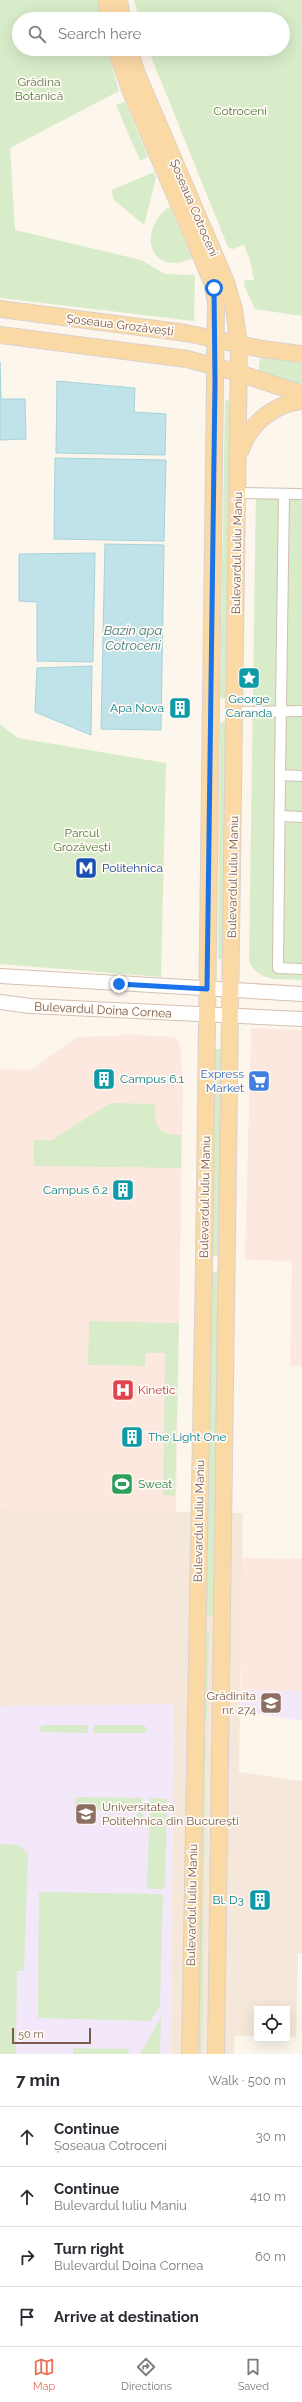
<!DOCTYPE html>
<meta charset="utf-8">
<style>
:root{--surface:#fff;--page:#f7f7f7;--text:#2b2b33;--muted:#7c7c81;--line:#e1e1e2;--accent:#e76f51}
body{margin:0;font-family:Raleway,sans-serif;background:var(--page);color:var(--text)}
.controls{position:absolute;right:12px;bottom:12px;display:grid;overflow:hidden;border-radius:0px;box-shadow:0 4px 16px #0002}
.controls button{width:36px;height:36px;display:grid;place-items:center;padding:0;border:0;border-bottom:1px solid var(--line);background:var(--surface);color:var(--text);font:20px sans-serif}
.scale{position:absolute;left:12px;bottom:10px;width:79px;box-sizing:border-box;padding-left:4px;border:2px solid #7a5c4d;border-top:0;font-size:11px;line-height:14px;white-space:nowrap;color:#7a5c4d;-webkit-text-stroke:3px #fffaf3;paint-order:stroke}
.stop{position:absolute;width:12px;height:12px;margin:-9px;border:3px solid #1a73e8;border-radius:50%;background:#fff}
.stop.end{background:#1a73e8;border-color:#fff;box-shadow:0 1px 4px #0008}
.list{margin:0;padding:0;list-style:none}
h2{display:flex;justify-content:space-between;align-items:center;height:52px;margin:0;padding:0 16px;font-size:17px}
h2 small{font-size:13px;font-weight:400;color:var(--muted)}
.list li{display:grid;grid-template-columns:26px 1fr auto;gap:12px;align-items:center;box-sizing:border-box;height:60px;padding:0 16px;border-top:1px solid var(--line)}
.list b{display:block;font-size:15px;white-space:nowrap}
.list p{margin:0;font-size:13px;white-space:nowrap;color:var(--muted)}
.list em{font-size:13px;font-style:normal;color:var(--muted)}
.icon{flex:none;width:22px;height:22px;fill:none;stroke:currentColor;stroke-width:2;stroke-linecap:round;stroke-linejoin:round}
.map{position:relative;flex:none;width:302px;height:2054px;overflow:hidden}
.search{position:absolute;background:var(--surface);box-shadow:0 4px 16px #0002;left:12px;right:12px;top:12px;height:44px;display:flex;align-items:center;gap:10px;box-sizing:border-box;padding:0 14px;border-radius:22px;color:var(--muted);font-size:15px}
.sheet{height:292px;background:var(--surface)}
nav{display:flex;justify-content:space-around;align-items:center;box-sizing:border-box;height:56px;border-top:1px solid var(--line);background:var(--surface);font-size:11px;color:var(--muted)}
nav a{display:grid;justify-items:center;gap:2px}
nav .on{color:var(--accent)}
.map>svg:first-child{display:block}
</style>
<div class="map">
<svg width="302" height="2054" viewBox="0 0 302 2054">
<rect width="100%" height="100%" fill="#fdf6ec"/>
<polygon fill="#f5e8da" points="0,1510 243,1513 239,1772 302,1781 302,1953 298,1953 296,2037 287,2037 287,2009 257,2009 257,2036 235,2036 234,2054 170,2054 174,1705 0,1706"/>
<g fill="#fde8e0">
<polygon points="251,1028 302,1030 302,1366 290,1366 292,1261 245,1260"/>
<polygon points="122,1034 173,1037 178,1040 180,1045 183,1081 176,1513 0,1510 0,1069 31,1070 77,1037 121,1036"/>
<polygon points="242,1558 302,1559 302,1691 241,1690"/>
</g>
<g fill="#f3e8fa">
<polygon points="241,1690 302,1691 302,1721 240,1711"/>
<polygon points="174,1704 170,2054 0,2054 0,1706"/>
</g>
<g fill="#d8ecc9">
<polygon points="0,0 97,0 101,19 19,19 19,49 107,49 119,91 10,148 15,230 141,260 165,274 195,275 194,321 0,298"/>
<polygon points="134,0 302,0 302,316 255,309 244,285 245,280 254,280 250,260 244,245 233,249 228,247 148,49 283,49 283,19 139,19"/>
<polygon points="125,102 148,157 140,161 116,105"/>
<polygon points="154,172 156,178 144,225 113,199 112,190"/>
<path d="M 170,207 L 192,259 C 185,261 175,265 167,262 C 140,255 151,216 170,207 Z"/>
<polygon points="260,358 302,363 302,388 258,373"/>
<polygon points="225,400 230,401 226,697 223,699 220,697"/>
<path d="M 256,488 L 302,489 L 302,980 C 282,979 258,983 249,961 Z"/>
<polygon points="224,721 226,724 224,960 218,959 220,724"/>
<polygon points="0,724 18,738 166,763 161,977 0,964"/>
<polygon points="211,1049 225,1049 222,1253 218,1256 212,1256"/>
<path d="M 110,1103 L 155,1104 C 154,1126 158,1135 181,1135 L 181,1168 L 34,1166 L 34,1140 L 52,1140 Z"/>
<polygon points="217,1271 221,1276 216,1614 206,1616 209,1276 212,1272"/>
<polygon points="89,1321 179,1323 175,1496 163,1495 165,1353 146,1353 145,1366 88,1365"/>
<polygon points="204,1630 209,1632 207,1722 205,1722"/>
<polygon points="43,1725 88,1725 88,1733 43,1732 38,1729"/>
<polygon points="94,1725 143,1725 148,1729 144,1733 93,1733"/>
<polygon points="206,1733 202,2054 198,2054 203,1735"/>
<polygon points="78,1797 142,1798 143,1828 137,1827 137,1811 75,1810 75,1800"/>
<polygon points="150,1798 167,1799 165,1886 162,1889 149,1889 147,1886"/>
<polygon points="0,1844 18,1845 28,1853 24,1971 17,1971 16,2054 0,2054"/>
<polygon points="39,1892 163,1894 160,2007 150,2021 38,2018"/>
<polygon points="161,2017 160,2054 140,2054"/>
<polygon points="73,2048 130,2049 127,2054 73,2054"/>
</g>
<g fill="#bfe3e8" stroke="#a5d3da">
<polygon points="0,362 1,399 25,399 26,439 0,440"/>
<polygon points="57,381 135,388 134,412 166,414 165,455 56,453"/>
<polygon points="55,458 166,460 164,541 54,539"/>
<polygon points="105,544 164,545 161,730 101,729"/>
<polygon points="95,553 93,662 37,661 37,602 19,601 19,554"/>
<polygon points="92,666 91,735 35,712 37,668"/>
</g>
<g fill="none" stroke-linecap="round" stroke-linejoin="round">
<g stroke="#d1beb0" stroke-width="12">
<g id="minor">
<polyline points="238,493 302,494"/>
<polyline points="284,494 280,775 302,776"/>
<polyline points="236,712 302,711"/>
<polyline points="280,775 278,968 302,969"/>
<polyline points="280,816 302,817"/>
</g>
</g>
<g stroke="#d6c0b0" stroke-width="16">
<g id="secondary">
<polyline points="0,976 302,994"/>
<polyline points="0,1002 30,1006 302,1019"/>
</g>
</g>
<g stroke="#dad1cd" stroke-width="18">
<g id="primary">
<polyline points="106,0 109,19"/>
<polyline points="119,0 122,19"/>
<polyline points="116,49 131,92 212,282 216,302 204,1264 190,2054"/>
<polyline points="129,49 137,74 226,282 234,309 239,345 216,2054"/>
<polyline points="0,309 186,333 262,349 302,354"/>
<polyline points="0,335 187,359 239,373 302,394"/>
<path d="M 241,450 C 250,423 274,404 302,401"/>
</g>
</g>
<use href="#minor" stroke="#fff" stroke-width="10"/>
<use href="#secondary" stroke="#fff" stroke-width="14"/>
<use href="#primary" stroke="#fbd9a5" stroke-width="16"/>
</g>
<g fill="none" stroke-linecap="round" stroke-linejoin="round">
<polyline stroke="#1a73e8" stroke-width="5" points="119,984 207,989 215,382 214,288"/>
</g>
<defs>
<g id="sight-square" transform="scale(1.15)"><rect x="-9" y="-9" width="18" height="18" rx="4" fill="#0f9aa8" stroke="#fffaf3"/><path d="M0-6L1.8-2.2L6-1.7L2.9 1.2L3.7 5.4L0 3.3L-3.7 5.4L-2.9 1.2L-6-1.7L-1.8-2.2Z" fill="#fff"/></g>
<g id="building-square" transform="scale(1.15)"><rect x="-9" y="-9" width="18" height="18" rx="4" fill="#0f9aa8" stroke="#fffaf3"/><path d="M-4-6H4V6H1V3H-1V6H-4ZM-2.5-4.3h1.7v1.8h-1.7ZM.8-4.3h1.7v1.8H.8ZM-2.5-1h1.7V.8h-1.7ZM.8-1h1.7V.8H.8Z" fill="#fff"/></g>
<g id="metro-square" transform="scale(1.15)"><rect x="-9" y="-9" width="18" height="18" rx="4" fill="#1a4fb4" stroke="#fffaf3"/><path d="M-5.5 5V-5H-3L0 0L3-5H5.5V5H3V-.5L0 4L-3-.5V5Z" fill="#fff"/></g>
<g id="supermarket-square" transform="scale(1.15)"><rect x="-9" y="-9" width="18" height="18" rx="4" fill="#3f7fe0" stroke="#fffaf3"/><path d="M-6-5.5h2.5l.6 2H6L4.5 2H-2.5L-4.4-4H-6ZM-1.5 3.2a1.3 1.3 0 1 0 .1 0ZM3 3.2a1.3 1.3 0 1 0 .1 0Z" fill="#fff"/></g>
<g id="hospital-square" transform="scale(1.15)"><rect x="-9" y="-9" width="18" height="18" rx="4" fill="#e0444e" stroke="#fffaf3"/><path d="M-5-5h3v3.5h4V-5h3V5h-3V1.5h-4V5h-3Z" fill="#fff"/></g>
<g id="stadium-square" transform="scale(1.15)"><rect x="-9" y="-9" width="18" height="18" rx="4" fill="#2e9e5b" stroke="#fffaf3"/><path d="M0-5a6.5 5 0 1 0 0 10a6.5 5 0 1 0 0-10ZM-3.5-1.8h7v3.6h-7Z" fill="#fff"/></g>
<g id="school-square" transform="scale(1.15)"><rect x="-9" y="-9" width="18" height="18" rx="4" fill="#8d6e63" stroke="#fffaf3"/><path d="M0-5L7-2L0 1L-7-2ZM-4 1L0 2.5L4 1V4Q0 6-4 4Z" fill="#fff"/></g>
<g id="university-square" transform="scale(1.15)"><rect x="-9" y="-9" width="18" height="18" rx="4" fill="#8d6e63" stroke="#fffaf3"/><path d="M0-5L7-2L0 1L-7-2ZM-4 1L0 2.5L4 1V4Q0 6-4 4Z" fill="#fff"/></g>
</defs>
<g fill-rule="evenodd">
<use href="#sight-square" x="249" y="678"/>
<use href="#building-square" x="180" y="708"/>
<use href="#metro-square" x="86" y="868"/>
<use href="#building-square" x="104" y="1079"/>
<use href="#supermarket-square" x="259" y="1081"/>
<use href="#building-square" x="123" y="1190"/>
<use href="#hospital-square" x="123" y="1390"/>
<use href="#building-square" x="132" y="1437"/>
<use href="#stadium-square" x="122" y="1484"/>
<use href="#school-square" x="271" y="1703"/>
<use href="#university-square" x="86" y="1814"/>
<use href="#building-square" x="260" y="1900"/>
</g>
<g text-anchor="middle" stroke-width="3.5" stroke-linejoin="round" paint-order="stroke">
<g font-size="12" fill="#537a41" stroke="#fffaf3">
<text x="39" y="86">Grădina<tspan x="39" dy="14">Botanică</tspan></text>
<text x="240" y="115">Cotroceni</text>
<text x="82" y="837">Parcul<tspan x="82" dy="14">Grozăvești</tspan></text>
</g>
<g font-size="12" fill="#7a5c4d" stroke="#fffaf3">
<text transform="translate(194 208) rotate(67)" y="4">Șoseaua Cotroceni</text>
<text transform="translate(120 325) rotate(7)" y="4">Șoseaua Grozăvești</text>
<text transform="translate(237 553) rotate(-89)" y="4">Bulevardul Iuliu Maniu</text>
<text transform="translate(233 877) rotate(-89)" y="4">Bulevardul Iuliu Maniu</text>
<text transform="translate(103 1010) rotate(3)" y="4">Bulevardul Doina Cornea</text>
<text transform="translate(205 1197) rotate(-89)" y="4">Bulevardul Iuliu Maniu</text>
<text transform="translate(199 1521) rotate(-89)" y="4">Bulevardul Iuliu Maniu</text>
<text transform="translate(192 1905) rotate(-89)" y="4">Bulevardul Iuliu Maniu</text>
</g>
<g font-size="12" fill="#0d838f" stroke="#fffaf3" text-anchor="end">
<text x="249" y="703" text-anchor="middle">George<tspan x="249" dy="14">Caranda</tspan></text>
<text x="164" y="712">Apa Nova</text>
<text x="120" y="1083" text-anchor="start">Campus 6.1</text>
<text x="108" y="1194">Campus 6.2</text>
<text x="148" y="1441" text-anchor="start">The Light One</text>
<text x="244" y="1904">Bl. D3</text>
</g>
<g font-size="12" fill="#164399" stroke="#fffaf3" text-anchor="start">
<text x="102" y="872">Politehnica</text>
</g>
<g font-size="12" fill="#366cbe" stroke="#fffaf3" text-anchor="end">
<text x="244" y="1078">Express<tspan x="244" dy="14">Market</tspan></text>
</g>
<g font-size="12" fill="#be3a42" stroke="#fffaf3" text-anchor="start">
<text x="138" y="1394">Kinetic</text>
</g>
<g font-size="12" fill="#27864d" stroke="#fffaf3" text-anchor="start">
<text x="138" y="1488">Sweat</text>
</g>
<g font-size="12" fill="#785e54" stroke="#fffaf3" text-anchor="end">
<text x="256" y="1700">Grădinita<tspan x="256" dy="14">nr. 274</tspan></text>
<text x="102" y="1811" text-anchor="start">Universitatea<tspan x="102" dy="14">Politehnica din București</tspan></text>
</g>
<g font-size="13" font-style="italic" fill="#437c86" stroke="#fffaf3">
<text x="133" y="635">Bazin apa<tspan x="133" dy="15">Cotroceni</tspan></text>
</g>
</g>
</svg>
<div class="controls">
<button><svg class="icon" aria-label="locate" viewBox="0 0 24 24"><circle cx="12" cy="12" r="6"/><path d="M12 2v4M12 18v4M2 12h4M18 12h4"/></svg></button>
</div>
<div class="scale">50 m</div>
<div class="stop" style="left:214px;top:288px"></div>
<div class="stop end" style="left:119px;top:984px"></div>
<div class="search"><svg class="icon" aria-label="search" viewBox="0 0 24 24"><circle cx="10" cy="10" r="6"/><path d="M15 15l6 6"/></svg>Search here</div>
</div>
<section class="sheet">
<h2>7 min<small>Walk · 500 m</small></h2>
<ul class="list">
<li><svg class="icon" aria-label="ahead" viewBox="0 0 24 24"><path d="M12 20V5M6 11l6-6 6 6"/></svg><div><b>Continue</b><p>Șoseaua Cotroceni</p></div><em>30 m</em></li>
<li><svg class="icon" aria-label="ahead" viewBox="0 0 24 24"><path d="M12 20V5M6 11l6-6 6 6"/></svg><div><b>Continue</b><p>Bulevardul Iuliu Maniu</p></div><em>410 m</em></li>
<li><svg class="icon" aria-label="right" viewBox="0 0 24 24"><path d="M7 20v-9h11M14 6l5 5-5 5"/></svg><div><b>Turn right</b><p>Bulevardul Doina Cornea</p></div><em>60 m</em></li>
<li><svg class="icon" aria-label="arrive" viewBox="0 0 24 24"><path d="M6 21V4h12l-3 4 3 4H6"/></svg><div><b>Arrive at destination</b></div></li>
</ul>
</section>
<nav>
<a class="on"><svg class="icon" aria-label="map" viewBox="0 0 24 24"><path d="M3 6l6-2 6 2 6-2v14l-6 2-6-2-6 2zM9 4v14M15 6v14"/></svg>Map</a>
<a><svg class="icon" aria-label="directions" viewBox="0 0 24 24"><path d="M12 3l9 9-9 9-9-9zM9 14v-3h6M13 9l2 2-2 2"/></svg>Directions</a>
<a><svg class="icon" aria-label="saved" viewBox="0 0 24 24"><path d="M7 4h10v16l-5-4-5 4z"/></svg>Saved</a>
</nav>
